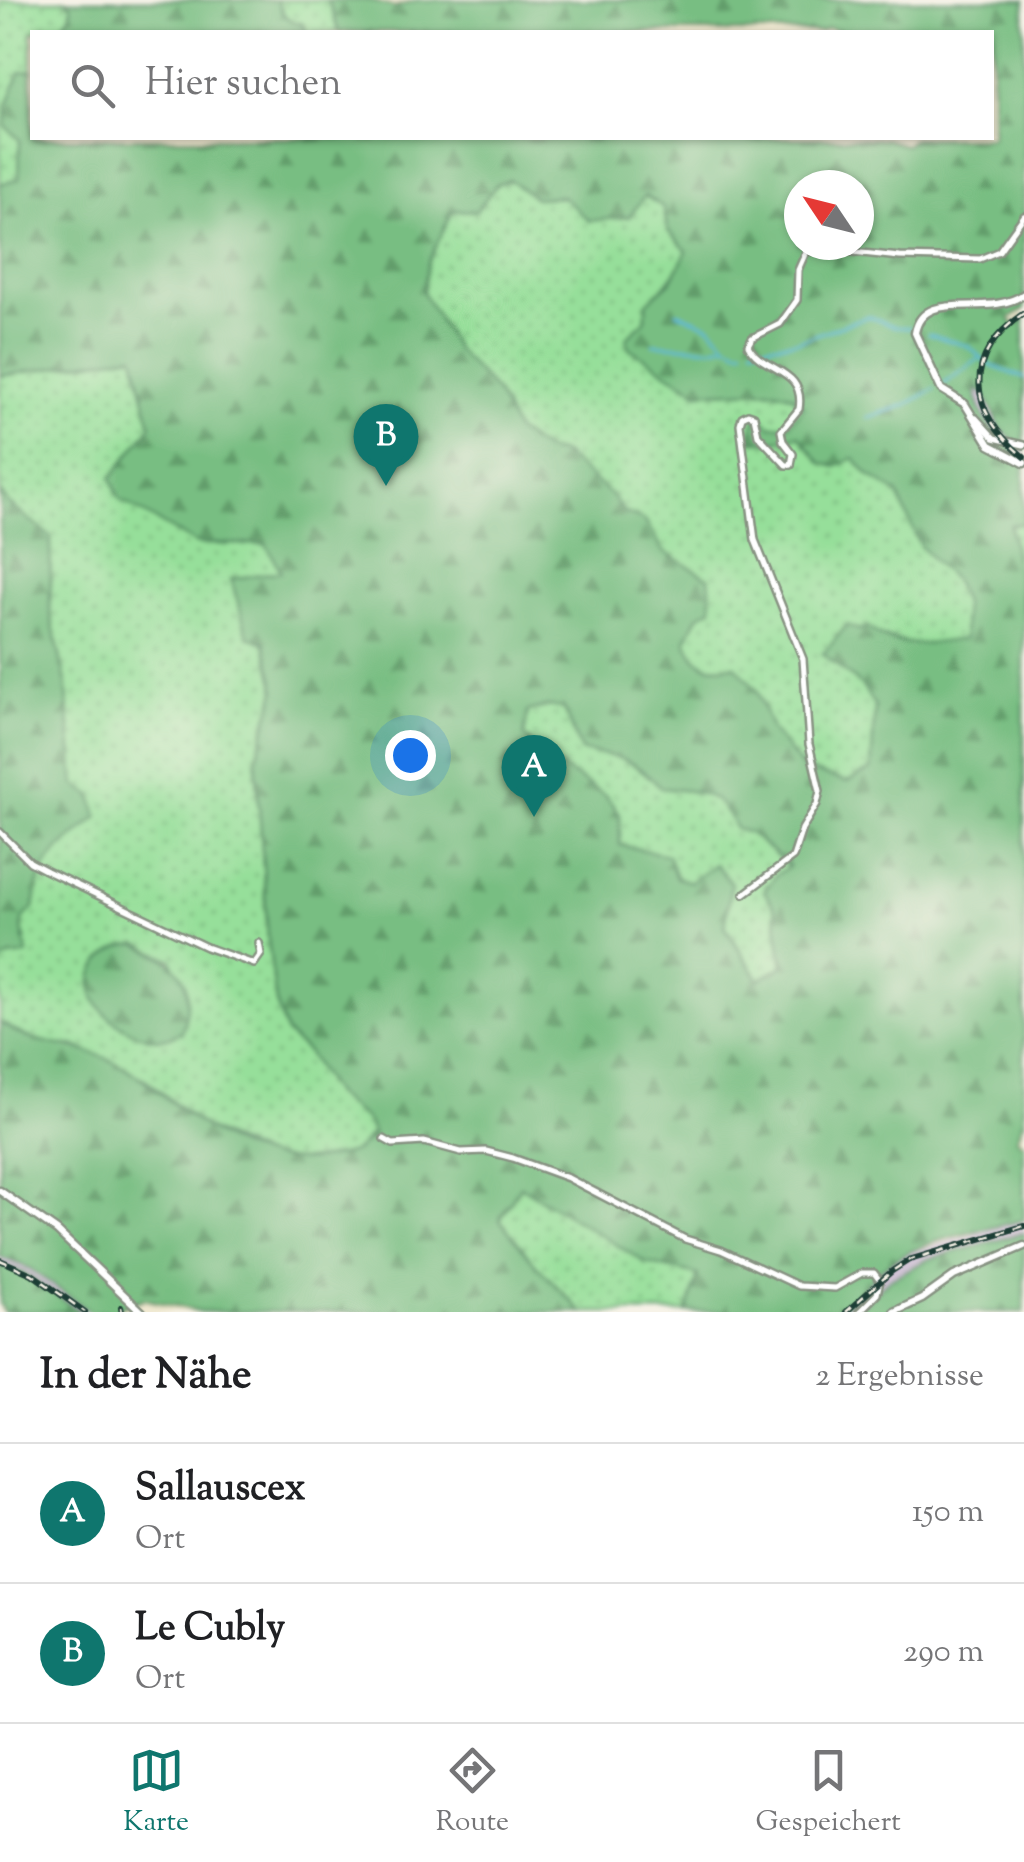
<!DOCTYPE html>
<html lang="de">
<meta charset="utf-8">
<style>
:root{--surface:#fff;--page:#f6f6f6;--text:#202124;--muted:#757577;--line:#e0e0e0;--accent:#0f766e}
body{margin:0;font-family:"Sorts Mill Goudy",serif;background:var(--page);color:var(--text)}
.compass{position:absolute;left:784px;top:170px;width:90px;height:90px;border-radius:50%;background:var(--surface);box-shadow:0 2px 8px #0004;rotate:305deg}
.you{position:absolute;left:410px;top:755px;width:35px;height:35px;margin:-25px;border:8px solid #fff;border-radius:50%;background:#1a73e8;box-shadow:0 0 0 15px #1a73e833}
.badge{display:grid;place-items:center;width:65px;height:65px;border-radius:50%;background:var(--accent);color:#fff;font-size:32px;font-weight:700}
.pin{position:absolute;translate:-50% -82px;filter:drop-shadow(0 2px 5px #0008)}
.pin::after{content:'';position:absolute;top:52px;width:35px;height:30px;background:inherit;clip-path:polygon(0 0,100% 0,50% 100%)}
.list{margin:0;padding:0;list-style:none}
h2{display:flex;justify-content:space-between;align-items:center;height:130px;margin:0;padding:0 40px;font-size:42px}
h2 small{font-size:32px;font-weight:400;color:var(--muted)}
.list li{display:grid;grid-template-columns:65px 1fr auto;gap:30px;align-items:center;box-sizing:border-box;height:140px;padding:0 40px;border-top:2px solid var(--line)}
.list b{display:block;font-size:38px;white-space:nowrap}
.list p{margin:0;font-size:32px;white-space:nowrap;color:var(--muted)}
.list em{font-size:32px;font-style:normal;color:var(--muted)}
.icon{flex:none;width:55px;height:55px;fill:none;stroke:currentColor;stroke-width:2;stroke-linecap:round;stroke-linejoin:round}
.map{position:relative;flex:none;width:1024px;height:1312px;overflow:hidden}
.search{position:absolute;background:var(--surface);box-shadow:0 2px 8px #0004;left:30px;right:30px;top:30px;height:110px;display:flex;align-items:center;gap:25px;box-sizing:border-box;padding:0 35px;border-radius:0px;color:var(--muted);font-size:38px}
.sheet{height:410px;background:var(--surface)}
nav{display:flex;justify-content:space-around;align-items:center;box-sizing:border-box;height:140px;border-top:2px solid var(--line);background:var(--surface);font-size:28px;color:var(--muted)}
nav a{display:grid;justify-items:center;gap:5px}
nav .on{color:var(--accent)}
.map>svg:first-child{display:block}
</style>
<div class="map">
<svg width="1024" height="1312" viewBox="0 0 1024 1312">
<defs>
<pattern id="grass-dots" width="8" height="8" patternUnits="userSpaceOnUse" patternTransform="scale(2.5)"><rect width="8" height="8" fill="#96df9a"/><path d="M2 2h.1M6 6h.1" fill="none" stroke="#81c085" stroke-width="1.8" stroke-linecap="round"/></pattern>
<pattern id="forest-firs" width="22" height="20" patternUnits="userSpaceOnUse" patternTransform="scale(2.5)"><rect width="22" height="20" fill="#78be82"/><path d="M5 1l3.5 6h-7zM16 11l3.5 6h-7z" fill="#629c6b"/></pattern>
</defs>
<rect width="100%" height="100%" fill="#f7f3e8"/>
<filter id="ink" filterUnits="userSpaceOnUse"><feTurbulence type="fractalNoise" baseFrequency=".01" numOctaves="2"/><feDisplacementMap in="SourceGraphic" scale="20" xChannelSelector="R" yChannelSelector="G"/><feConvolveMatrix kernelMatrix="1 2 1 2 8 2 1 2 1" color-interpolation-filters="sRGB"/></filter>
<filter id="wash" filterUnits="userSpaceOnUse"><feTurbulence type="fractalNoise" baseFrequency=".0048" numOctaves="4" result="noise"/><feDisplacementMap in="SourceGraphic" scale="40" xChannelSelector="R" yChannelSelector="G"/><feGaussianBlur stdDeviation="2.25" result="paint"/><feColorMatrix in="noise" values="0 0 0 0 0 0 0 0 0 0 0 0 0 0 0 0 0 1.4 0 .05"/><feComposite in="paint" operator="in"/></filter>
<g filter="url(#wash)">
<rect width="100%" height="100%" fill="#efe8cf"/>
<g fill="#ccbed4">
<polygon points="974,388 983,393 992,414 1024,451 1024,460 1003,445 984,421"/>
<polygon points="1024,1220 1024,1233 929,1259 887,1281 855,1312 829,1312 850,1303 883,1267 905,1254"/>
<polygon points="0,1257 29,1268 91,1312 81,1312 24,1273 0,1264"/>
</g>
<g fill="url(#grass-dots)" stroke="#5a8e67" stroke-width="2.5" fill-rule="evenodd">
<polygon points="0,0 64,0 71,3 71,14 58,32 32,32 32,70 20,73 7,106 5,126 20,140 19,179 0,184"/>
<path d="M 277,0 L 328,0 L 339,32 L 307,32 L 301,23 C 286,21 282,14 277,0 Z"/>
<path d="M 511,180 L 535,198 L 645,196 L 663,207 L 668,231 L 687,251 C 674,284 652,288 645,321 L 628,336 L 698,392 L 773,390 L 791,395 L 804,406 L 789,424 L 771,426 L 774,441 L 799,435 L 854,458 L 869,475 L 897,493 L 921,547 L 955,582 L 963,603 L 964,639 L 917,646 L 876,634 L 823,653 L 862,686 L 875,706 L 871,770 L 847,782 L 803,769 L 772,730 L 757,690 L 692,657 L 686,640 L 698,616 L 709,578 L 663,551 L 645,522 L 624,512 L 611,495 L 563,454 L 546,451 L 516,431 L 497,393 L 455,348 L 423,292 L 428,263 L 453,210 L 476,211 L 497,184 Z"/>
<path d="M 134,355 L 152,426 L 111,478 L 197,544 L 267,544 L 281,572 L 232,579 L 265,642 L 276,691 L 256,760 L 268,940 L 276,1003 L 286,1033 L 308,1053 L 334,1094 L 368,1122 L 372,1133 L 355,1152 L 311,1162 L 273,1160 L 204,1127 L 147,1080 L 74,1045 L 52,1045 L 30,1039 L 0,1022 L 0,962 L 26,940 C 19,925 20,918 34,907 C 41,854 60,849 98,815 L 75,784 L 66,682 L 50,612 L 51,537 L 8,503 L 0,492 L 0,376 ZM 137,944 L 172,960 L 186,1011 L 182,1032 Z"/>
<polygon points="1024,523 1024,618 1010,524"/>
<path d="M 550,706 L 565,709 L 581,751 C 619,756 635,759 661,788 C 701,792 718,790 736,829 L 750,833 L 790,867 L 775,909 L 783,966 L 760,981 L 725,926 L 730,883 L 715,865 L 691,882 L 676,878 L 667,855 L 620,845 L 620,815 L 606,796 L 549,760 L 524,736 L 527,711 Z"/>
<polygon points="520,1186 646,1262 699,1275 687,1312 582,1312 536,1265 500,1220"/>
</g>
<g fill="url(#forest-firs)" stroke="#4c7e5b" stroke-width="2.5" fill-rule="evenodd">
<path d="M 64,0 L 277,0 C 282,14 286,21 301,23 L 307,32 L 58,32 L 71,14 L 71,4 Z"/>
<path d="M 328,0 L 368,0 L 394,7 L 418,0 L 1024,0 L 1024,309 L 1010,319 L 1015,325 L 1024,318 L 1024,451 L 1001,429 L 984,393 L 975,389 C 980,424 1000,439 1024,460 L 1024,523 L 1010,525 L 1024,618 L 1024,1121 L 1017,1138 L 1024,1143 L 1024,1220 C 983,1231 916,1240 883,1268 C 866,1282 857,1300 837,1310 L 687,1312 L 698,1275 L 646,1263 L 520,1186 L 500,1220 L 536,1265 L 582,1312 L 203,1312 L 144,1299 L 119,1307 L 119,1312 L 91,1312 L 29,1268 L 0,1257 L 0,1022 C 33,1047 72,1042 108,1059 C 145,1075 170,1104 203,1126 C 243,1153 287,1168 334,1156 C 341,1155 351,1154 356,1150 C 362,1146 367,1138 372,1133 L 368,1122 L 334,1094 L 308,1053 L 286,1033 L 276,1003 L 268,940 L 256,760 L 276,691 L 265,643 L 248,636 L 231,579 L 281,571 L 266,544 L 197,544 L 120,500 L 111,478 L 151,426 L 134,355 L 0,376 L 0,184 L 19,179 L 20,140 L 5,126 L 7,106 L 20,72 L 32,70 L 32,138 L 862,138 L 886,139 L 905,145 L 914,138 L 992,138 L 992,32 L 844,32 L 828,28 L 821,32 L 339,32 ZM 510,180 L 535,198 L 562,196 L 589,221 L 629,217 L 645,196 L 663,207 L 668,231 L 687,251 L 671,281 L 647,302 L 645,321 L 626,338 L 629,348 L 698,392 L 773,390 L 792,395 L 804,406 L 789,424 L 771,426 L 757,415 L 748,441 L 774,441 L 799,435 L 821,463 L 836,467 L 854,458 L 869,475 L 897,493 L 921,547 L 955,582 L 963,603 L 964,639 C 931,643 895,652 868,627 L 859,630 L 847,625 L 823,654 L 862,686 L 875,706 L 871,770 L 847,782 L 803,769 L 772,730 L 757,690 L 735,665 C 707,669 697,668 686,640 L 698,616 L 712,608 L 709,578 L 663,551 L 645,521 L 624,512 L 611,495 L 563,454 L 546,451 L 516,431 L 497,393 L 455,348 L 423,292 L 428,263 L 453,210 L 476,211 L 497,184 ZM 799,185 L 859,185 L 859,245 L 799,245 ZM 550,706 L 564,709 L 581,751 C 619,756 635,759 661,788 C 701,792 718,790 736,829 L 750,833 L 789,866 L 776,875 L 764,891 L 775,909 L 783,966 L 759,980 L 725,927 L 731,883 L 715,864 L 691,882 L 676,878 L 668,855 L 620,845 L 620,815 L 606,796 L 549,760 L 524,736 L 528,711 Z"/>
<path d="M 0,492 L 8,503 L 51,537 L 50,612 L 66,682 L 75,784 L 92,795 L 98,816 C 60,850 41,854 34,908 C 14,922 25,934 27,955 L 9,957 L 0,962 Z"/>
<path d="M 137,944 C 181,964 197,979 182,1031 C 177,1034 172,1037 167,1038 C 144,1044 102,1019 94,997 C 84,968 110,945 137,944 Z"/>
<polygon points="1024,1233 1024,1312 855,1312 887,1281 929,1259"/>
<polygon points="0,1264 24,1273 81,1312 4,1312 0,1303"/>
</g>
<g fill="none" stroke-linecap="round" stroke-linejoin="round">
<g stroke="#5db9db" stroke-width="2.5">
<polyline points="677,312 710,326 725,342"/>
<polyline points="928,334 968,346 989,365 1024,378"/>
<polyline points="653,344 711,348 727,344 739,350 744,349"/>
<polyline points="753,347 798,341 868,316 895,327 910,328"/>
<polyline points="944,384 980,358"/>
<polyline points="867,418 906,405 934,389"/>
</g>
</g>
</g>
<g filter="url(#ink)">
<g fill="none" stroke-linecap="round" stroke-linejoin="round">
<g stroke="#879282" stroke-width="10">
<g id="minor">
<polyline points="976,418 994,438 1024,445"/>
<path d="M 791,465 L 793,454 L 783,441 L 781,431 L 799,409 C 806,367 761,372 748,345 L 752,338 L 780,324 L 797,300 L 798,270 L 806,252 L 824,249 L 900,257 L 980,259 L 999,251 L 1024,216"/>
<polyline points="0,832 30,862 47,871 206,947 254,964 261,954 259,943"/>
<polyline points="744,894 793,857 802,829 817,804 820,791 809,744 803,659 755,540 740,424 742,417 748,414 754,416 758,435 786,465 791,465"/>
<polyline points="384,1139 393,1144 424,1142 461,1152 486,1151 513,1158 568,1178 685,1239 721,1250 799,1286 835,1288 862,1273 874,1273 880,1281 877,1294 859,1312"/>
</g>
</g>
<g stroke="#879282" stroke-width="11">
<g id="tertiary">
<path d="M 1024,294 C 988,320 923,286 915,333 L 941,389 L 965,404 L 990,445 L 1024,463"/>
<polyline points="0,1191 57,1231 142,1312"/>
<polyline points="894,1312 922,1299 954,1276 1024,1246"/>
</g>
</g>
<use href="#minor" stroke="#fff" stroke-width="5"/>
<use href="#tertiary" stroke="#fff" stroke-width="6"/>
<g stroke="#1f3d34" stroke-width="6">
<g id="rail">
<path d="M 1024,313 C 961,357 968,411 1024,457"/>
<polyline points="0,1260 32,1274 85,1312"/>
<polyline points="121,1307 122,1312"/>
<polyline points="846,1312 892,1271 909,1260 1024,1226"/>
</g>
</g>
<use href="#rail" stroke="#f7f3e8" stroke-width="2.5" stroke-dasharray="8" stroke-linecap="butt"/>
</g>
</g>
</svg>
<svg class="compass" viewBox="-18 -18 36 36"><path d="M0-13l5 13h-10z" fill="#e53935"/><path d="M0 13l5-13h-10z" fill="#757577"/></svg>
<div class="you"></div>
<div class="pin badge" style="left:534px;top:817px">A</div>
<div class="pin badge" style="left:386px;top:486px">B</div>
<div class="search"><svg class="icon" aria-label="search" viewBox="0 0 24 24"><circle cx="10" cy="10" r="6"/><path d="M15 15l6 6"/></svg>Hier suchen</div>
</div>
<section class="sheet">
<h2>In der Nähe<small>2 Ergebnisse</small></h2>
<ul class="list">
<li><span class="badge">A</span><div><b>Sallauscex</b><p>Ort</p></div><em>150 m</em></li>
<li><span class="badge">B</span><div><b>Le Cubly</b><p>Ort</p></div><em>290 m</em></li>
</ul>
</section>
<nav>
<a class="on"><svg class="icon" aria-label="map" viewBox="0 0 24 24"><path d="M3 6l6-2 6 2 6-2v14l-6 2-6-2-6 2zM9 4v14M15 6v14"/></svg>Karte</a>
<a><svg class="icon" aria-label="directions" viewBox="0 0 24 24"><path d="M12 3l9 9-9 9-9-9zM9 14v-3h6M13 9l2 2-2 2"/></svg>Route</a>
<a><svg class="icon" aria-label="saved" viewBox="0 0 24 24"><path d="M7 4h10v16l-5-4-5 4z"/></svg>Gespeichert</a>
</nav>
